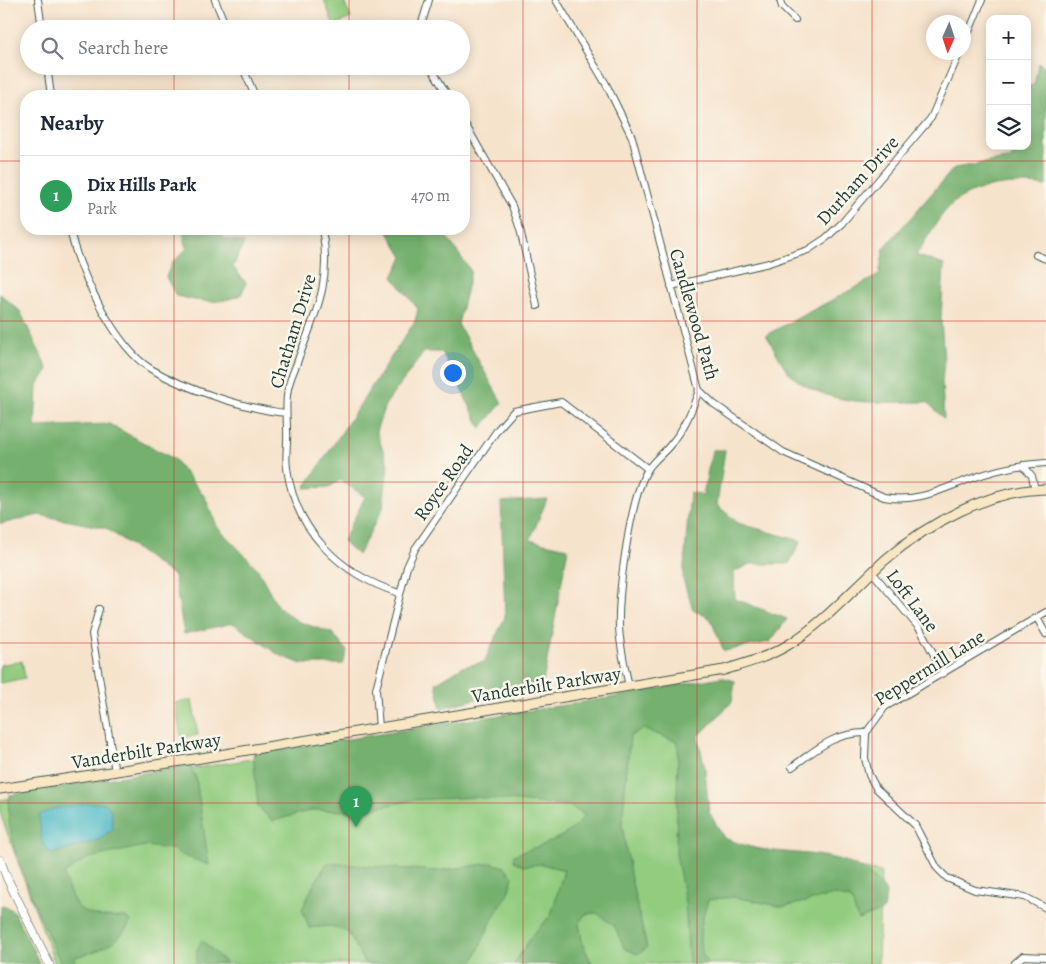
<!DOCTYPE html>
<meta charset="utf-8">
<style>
:root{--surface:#fff;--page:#f2f2f3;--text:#1f2937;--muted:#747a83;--line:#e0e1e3;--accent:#ea580c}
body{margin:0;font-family:Alegreya,serif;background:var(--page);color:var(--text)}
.controls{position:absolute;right:15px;top:15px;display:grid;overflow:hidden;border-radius:10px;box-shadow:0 2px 12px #0003}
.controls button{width:45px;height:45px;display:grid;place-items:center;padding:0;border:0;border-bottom:1px solid var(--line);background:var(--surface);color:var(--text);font:25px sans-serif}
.compass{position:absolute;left:926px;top:15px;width:45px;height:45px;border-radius:50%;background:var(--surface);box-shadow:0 2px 12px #0003;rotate:183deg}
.you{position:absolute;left:452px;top:372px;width:18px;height:18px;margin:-12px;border:4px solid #fff;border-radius:50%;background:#1a73e8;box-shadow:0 0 0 8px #1a73e833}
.badge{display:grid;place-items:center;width:32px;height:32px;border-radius:50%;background:var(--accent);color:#fff;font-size:16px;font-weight:700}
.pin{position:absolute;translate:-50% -41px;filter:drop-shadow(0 1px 2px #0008)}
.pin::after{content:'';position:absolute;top:26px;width:18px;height:15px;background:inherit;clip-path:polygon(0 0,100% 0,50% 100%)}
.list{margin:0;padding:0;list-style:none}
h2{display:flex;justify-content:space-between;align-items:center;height:65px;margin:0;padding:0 20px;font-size:21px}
h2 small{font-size:16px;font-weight:400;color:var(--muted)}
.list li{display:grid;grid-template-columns:32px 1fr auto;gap:15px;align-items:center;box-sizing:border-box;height:80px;padding:0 20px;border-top:1px solid var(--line)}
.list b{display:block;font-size:19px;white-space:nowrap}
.list p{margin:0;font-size:16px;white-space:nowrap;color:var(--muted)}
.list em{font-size:16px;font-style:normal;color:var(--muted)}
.icon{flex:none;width:28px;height:28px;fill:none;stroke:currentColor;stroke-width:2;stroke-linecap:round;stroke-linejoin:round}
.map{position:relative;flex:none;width:1046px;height:964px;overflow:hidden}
.search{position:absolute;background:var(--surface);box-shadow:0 2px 12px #0003;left:20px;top:20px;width:450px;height:55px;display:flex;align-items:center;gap:12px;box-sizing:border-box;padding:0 18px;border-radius:28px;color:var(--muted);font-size:19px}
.panel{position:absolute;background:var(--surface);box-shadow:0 2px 12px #0003;left:20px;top:90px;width:450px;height:145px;border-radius:20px}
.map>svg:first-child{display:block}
</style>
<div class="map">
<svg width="1046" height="964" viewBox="0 0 1046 964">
<rect width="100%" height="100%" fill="#fbf7ec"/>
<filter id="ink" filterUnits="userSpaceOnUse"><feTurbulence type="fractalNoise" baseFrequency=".02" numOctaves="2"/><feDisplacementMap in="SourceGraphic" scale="10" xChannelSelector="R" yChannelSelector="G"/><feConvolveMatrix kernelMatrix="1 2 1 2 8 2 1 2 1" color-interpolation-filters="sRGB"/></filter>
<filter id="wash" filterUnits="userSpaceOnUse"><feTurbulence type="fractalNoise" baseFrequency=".0096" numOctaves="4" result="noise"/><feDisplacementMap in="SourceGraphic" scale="20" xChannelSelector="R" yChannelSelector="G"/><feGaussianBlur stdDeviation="1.12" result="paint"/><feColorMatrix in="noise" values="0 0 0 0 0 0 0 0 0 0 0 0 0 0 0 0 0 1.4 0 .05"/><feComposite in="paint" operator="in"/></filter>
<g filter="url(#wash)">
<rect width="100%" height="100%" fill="#f6e3cc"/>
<g fill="#92cc7f" stroke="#58845a">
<polygon points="324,0 343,0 351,18 334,25"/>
<polygon points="22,661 25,678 0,683 0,665"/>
<polygon points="718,683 690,723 710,840 881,872 878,964 55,964 0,813 0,800"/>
<polygon points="192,700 198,735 181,738 175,703"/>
</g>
<g fill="#75b06e" stroke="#4a7651">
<path d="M 1038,63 L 1046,67 L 1046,186 C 1017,181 972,184 949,207 C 936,220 927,240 916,255 L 944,265 L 941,319 L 944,360 L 942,382 L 944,419 L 927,402 C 881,402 831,408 793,377 C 784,370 773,345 766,335 L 879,275 L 884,248 L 954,168 L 1012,158 L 1012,146 L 1027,146 L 1027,86 L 1034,85 Z"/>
<path d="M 182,229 L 221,229 L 223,238 L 244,243 L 233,267 L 246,283 L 241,295 C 216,305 202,302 176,296 L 166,277 L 172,263 L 187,248 Z"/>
<polygon points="386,229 441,229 471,271 458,324 502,403 481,428 442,352 424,352 385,405 376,431 388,464 383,508 358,555 343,541 365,497 341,480 329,487 305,488 415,321 418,309 393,277 403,257"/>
<polygon points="0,294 20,311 48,370 37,386 35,427 109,424 174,459 205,497 218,528 257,568 278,607 297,621 332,633 347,651 343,664 302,664 279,655 233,623 184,634 174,576 106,528 39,515 0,524"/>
<polygon points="712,450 725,450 717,505 738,523 801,541 789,564 750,564 734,572 735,599 787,619 770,642 724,651 710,618 693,610 683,579 690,492 703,495"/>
<polygon points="547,499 530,540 568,548 543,682 441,708 436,683 462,667 484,662 505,617 501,502"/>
<path d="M 721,677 L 735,681 L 732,702 L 698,737 L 705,769 L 709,812 L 724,838 C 735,842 748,847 760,849 C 809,857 852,848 886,892 L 884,910 L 858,920 L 851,899 L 834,895 L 784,907 L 734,897 L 708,900 C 702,920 694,946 708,964 L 689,964 L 685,902 L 676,853 L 678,742 L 643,729 L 630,736 L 622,824 L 631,879 L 647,948 L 637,954 L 624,948 L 615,927 L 597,913 L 585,914 L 579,924 L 583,945 L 592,964 L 514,964 L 534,933 L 551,915 L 564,870 L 542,864 L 523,866 L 514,861 L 514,855 C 537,846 572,838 584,815 L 570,806 L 474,797 L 414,800 L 357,811 L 312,810 L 273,821 L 258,807 L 253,754 L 609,698 Z"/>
<path d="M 190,765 L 196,778 L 209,865 L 184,856 L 172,849 L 145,846 L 88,858 L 64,874 C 74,915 87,918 126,917 L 131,921 C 119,944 100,951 75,957 L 76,964 L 61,964 C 43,921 0,841 10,795 Z"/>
<polygon points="327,863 437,871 492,863 505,867 513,877 508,893 494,916 472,964 365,964 348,932 330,926 309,928 302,909 313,886"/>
<polygon points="1,905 13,910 40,964 0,964"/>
<polygon points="202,940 227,964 196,964 197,950"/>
</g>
<polygon fill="#4dbac7" stroke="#367c7e" points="92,803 105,803 111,811 113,829 99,840 52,854 45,849 41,836 39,815 56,808"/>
</g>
<g filter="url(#ink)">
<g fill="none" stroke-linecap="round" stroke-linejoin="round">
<g stroke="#3f564b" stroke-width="8">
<g id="minor">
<polyline points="38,0 42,29"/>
<polyline points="215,0 227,29"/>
<path d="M 556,0 L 606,84 L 632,137 L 699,390 L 714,404 L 783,452 L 884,497 C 917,503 940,490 970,479 C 994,470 1020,464 1046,463"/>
<polyline points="780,0 782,7 795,20"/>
<polyline points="420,29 429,0"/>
<polyline points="964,44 982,0"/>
<polyline points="47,66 51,96"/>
<polyline points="242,66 255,96"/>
<polyline points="430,66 448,96"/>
<polyline points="464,122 512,206 520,229 537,306"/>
<path d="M 70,229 C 78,270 115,347 151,369 C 185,389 246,409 286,413"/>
<path d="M 322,229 C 332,280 317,310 299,357 C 296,367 290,378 288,389 C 285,403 287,416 287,430 C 288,443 285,456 287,468 C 295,531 341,575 399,593"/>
<polyline points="1036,255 1046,259"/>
<polyline points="671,286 769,263 808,250 826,238 842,223 931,118 960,52"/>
<polyline points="1023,465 1032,476 1035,490"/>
<polyline points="872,572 920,629 944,673"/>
<polyline points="99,609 92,634 115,772"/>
<polyline points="1046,612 885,707 866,733 865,758 869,775 876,788 915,825 937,868 947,878 975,890 1025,897 1046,908"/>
<polyline points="1037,618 1046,634"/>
<path d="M 629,687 C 625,667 620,647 619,627 C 618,593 630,497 648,469 C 654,460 664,453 671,444 C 685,428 692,410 699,390"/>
<polyline points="379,728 376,689 407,567 415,549 498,429 514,411 561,402 648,469"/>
<path d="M 792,767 C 817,749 833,733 866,733"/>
<polyline points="1014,964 1023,956 1046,957"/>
</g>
</g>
<g stroke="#3f564b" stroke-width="9">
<polyline id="tertiary" points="0,860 7,878 49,964"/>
</g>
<g stroke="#3f564b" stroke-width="11">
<path id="secondary" d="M 0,789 L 201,758 L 724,670 C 747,663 768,657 788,645 C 825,622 853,589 885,560 C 928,523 989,490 1046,489"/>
</g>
<use href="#minor" stroke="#fff" stroke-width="6"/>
<use href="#tertiary" stroke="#fff" stroke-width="8"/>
<use href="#secondary" stroke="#f9e7c3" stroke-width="9"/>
</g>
</g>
<path fill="none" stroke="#d62828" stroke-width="1" stroke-opacity="0.55" d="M 174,0 L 174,29M 349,0 L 349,29M 523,0 L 523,964M 697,0 L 697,964M 872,0 L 872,964M 174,66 L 174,96M 349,66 L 349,96M 0,161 L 26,161M 464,161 L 1046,161M 174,229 L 174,964M 349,229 L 349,964M 0,321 L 1046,321M 0,482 L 1046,482M 0,643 L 1046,643M 0,803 L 1046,803"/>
<g text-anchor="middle" stroke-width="5" stroke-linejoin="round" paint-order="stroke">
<g font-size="19" fill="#1f3d34" stroke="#fbf7ec">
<text transform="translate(857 180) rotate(-48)" y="7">Durham Drive</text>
<text transform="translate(695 314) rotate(74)" y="7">Candlewood Path</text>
<text transform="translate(292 331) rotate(-73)" y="7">Chatham Drive</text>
<text transform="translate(443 482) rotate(-55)" y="7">Royce Road</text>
<text transform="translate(913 600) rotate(53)" y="7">Loft Lane</text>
<text transform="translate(929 667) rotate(-32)" y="7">Peppermill Lane</text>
<text transform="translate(546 684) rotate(-9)" y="7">Vanderbilt Parkway</text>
<text transform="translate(146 750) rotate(-9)" y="7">Vanderbilt Parkway</text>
</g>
</g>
</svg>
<div class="controls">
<button>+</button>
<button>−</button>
<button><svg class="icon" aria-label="layers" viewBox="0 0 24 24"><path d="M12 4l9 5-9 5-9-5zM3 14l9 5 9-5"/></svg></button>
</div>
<svg class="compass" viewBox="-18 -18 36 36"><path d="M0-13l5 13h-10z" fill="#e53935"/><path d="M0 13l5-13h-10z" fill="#747a83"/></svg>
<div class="you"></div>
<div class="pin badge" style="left:356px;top:827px;background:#2e9e5b">1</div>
<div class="search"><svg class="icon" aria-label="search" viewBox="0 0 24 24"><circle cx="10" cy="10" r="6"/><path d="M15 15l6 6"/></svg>Search here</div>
<section class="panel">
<h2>Nearby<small></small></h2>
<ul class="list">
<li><span class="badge" style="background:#2e9e5b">1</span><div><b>Dix Hills Park</b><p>Park</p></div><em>470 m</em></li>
</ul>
</section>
</div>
